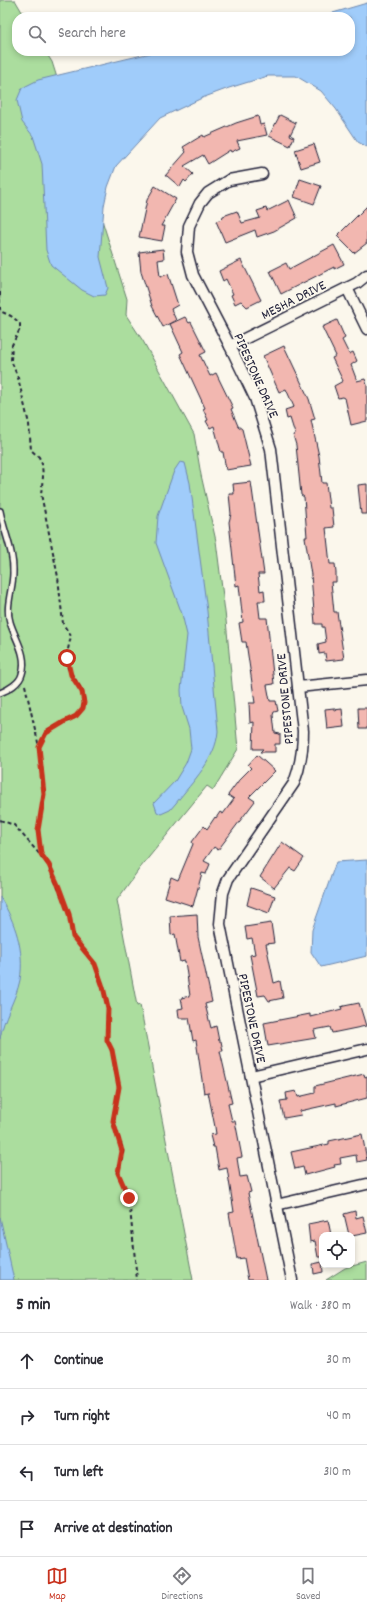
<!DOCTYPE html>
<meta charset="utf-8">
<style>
:root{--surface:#fff;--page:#f2f2f3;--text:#2b2b33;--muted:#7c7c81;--line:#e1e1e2;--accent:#c8321e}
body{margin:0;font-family:Dekko,sans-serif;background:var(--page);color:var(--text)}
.controls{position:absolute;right:12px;bottom:12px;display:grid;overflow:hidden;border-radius:8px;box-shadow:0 2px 6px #0003}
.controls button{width:36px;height:36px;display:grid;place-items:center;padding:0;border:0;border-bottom:1px solid var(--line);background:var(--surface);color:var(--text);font:20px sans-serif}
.stop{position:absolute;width:12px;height:12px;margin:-9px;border:3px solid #c8321e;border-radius:50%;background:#fff}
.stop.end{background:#c8321e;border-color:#fff;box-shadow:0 1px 4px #0008}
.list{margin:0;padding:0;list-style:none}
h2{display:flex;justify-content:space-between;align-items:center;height:52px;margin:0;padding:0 16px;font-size:17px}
h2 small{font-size:13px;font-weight:400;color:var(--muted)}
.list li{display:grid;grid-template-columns:26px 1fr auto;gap:12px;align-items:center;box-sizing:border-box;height:56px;padding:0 16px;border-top:1px solid var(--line)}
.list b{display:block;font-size:15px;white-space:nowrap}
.list em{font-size:13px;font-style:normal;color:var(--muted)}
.icon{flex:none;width:22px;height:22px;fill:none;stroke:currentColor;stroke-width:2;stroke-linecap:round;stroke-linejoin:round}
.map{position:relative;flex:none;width:367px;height:1280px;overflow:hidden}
.search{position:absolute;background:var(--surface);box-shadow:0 2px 6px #0003;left:12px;right:12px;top:12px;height:44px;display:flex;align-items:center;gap:10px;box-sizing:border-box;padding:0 14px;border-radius:16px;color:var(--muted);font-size:15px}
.sheet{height:276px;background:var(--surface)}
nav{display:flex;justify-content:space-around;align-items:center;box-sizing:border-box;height:56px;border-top:1px solid var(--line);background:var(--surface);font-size:11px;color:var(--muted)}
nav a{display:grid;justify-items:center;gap:2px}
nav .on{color:var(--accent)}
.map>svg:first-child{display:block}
</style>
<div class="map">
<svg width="367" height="1280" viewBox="0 0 367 1280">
<rect width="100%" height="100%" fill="#fbf7ec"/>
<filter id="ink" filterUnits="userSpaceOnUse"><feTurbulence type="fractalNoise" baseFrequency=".025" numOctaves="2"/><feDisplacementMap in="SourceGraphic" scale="8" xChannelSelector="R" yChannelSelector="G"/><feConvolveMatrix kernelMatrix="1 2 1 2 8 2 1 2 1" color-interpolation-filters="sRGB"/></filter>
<g filter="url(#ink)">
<g fill="#abdd9e" stroke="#66806c">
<polygon points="0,0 15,0 25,17 17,17 17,51 45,51 52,62 127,299 126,315 143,341 194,434 201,475 216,541 226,620 238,749 213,790 207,786 140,868 117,900 137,1006 140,1005 193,1280 0,1280"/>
<polygon points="367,1262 367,1280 326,1280 345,1268"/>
</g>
<g fill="#a0ccfa" stroke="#6e88ae">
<polygon points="367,3 367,147 358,142 336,109 321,91 296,76 268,76 229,88 202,98 160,118 116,166 108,187 104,206 100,257 108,288 105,295 94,296 82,290 51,265 46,250 42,164 33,136 22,122 17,100 22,88 38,80 159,51 350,51 350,17 319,17"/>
<path d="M 180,462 L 185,463 L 190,483 L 207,611 L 218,731 C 216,759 193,781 176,803 L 170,810 L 161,814 L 157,812 L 154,803 L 175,781 L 186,763 L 191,749 L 189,729 L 182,707 L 181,690 L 187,635 L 182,614 L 156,543 L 158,516 L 174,471 Z"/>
<polygon points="367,860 367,956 321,967 311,952 312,930 336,862"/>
<path d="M 0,897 C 15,922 25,950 20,980 C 16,1000 3,1018 0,1039 Z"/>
<polygon points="0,1217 14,1280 0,1280"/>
</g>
<g fill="#f2b7b0" stroke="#22223b">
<polygon points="280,115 296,123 290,135 294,137 290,146 269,136"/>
<polygon points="258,116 260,125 264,124 267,135 237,141 240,148 231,152 230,150 208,164 203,155 184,166 193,174 186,182 184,180 180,187 167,176 165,176 186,152 183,147 203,135 204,137 236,123"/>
<polygon points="314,144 320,162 301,168 295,150"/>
<polygon points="300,179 321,186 314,204 294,197"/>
<polygon points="155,186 176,199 161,226 165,226 162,241 139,237 147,200"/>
<polygon points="289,200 297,218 274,231 257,237 255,230 225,242 216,221 222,219 223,216 237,211 242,223 260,218 257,211 266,208 267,211"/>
<polygon points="367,206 367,243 354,253 337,236"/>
<polygon points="334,245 344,264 334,269 334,267 281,294 270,271 286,263 289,269"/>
<polygon points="163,249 164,259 158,260 160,277 168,274 178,305 171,309 176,320 163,327 152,306 141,272 139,252"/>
<polygon points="241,260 261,300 247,307 241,301 235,304 231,295 233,294 226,279 223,281 219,271"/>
<polygon points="185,317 189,323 191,322 206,352 200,355 210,376 216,373 233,408 231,409 238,426 242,429 251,466 226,470 223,452 221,452 214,426 210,428 206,421 208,420 203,409 205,408 180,354 183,352 170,324"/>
<polygon points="337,320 345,338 342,340 349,354 353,352 357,361 351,365 357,381 365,379 367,385 367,421 351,425 345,398 343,397 338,398 334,386 343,381 332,358 336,356 322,327"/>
<polygon points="284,346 309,399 315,419 311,420 319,456 322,483 326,483 329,508 332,508 334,527 326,528 330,564 335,564 336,573 336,582 331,582 334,612 337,612 344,659 326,661 325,653 319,654 318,644 326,642 324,627 322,627 322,624 315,624 311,575 305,537 307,537 304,497 301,495 296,445 293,435 295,434 290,418 287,419 285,410 294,407 286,389 279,392 263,356"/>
<polygon points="251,482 264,574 258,574 260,591 264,590 265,601 258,601 260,618 267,618 274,684 267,685 270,701 276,701 278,711 274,712 273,715 275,733 280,734 280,744 275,744 275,752 260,752 263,749 253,749 254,722 250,723 249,703 255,703 246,642 242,642 239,623 243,622 239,585 236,586 229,522 231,514 229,494 234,494 233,484"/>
<polygon points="367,484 367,514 361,514 358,485"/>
<polygon points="334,708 334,710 342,709 344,727 327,729 325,709"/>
<polygon points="358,708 367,708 367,729 359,729"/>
<polygon points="257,755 275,771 249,797 255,801 218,850 214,847 204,861 210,864 206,874 202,873 193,906 165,897 171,877 178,880 193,844 192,842 204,826 207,829 215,817 216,818 220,812 223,814 234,799 228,795 239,780 251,768 248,765"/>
<polygon points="282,842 304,858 295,871 290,868 274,888 260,877"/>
<polygon points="251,888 275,896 269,913 247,905"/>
<polygon points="197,914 198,937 212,1002 205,1004 211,1028 216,1026 219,1041 221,1041 223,1051 220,1051 232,1103 228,1104 232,1121 235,1121 242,1157 237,1158 240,1177 247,1176 251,1192 248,1193 266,1280 248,1280 244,1258 237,1259 229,1213 234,1212 227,1168 219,1170 215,1147 213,1147 210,1135 216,1134 215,1127 208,1092 204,1093 196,1040 193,1041 189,1018 179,1018 178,1009 183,1008 181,998 190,996 185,961 180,962 175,934 171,935 170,916"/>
<polygon points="271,923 274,943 266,944 274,983 280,981 283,998 269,1001 265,995 258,996 250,955 255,954 252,938 247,939 245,927"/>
<polygon points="359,1003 366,1026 332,1033 330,1027 314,1030 316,1038 268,1046 264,1023 310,1014 310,1017 342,1009 341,1007 344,1006"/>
<polygon points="364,1074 365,1077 367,1076 367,1098 336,1106 336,1103 300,1111 301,1115 284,1118 280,1101 287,1100 286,1093 296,1091 298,1097 315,1093 315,1086"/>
<polygon points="362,1134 367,1160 357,1162 356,1155 340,1158 341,1164 334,1165 335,1167 305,1175 303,1167 295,1169 291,1152 329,1144 329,1141"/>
<polygon points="355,1211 356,1218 363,1216 367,1233 352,1236 349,1235 344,1214"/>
<polygon points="328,1220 331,1235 322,1235 322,1257 318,1257 315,1241 310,1242 308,1224"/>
<polygon points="322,1262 323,1272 314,1274 313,1264"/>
</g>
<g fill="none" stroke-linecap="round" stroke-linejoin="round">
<g stroke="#22223b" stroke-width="8">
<path id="service" d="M 0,511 C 4,532 14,552 13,573 C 13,589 5,606 10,622 C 15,639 28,655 22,674 C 20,683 8,690 0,693"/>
</g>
<g stroke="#22223b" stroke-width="13">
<g id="minor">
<path d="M 262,174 L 229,180 L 208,193 L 200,203 L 189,226 L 187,252 L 193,275 L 230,346 L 255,398 L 271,449 L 303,731 C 303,750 301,765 294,783 L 228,879 L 223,893 L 220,924 L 292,1280"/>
<polyline points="347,288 367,329"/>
<polyline points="230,346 357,283 367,275"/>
<polyline points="298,687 367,680"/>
<polyline points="251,1076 367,1049"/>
<polyline points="276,1205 367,1184"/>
</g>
</g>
<g stroke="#22223b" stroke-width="2" stroke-dasharray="4 3" stroke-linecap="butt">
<path d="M 0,292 L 0,309 L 2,312 L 11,316 L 20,323 L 20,329 L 12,345 L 11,360 L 18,378 L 29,424 L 31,450 L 39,457 L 42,464 L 43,477 L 41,494 L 58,577 L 63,624 L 71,636 C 69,646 65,657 68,667 C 72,680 88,691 83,706 C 78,721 57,723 46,733 C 43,737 41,742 39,747"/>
<polyline points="25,685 39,747 44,793 38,829 41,852"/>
<polyline points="0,820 14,825 49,865 69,914 73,937 95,964 103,987 108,1008 107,1040 112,1051 119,1087 113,1121 123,1151 118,1173 129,1198 137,1280"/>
</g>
<use href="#service" stroke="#fbf7ec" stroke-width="5"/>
<use href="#minor" stroke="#fbf7ec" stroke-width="10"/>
</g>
</g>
<g fill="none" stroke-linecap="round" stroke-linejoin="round" filter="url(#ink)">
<polyline stroke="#c8321e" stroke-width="5" points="67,658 71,675 82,692 84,703 83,708 76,716 64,722 46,733 39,747 44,794 38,830 41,854 49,865 59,887 69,914 73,937 95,964 103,987 108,1008 107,1040 112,1050 119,1087 113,1121 122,1151 118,1173 129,1198"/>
</g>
<g text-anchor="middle" stroke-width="3.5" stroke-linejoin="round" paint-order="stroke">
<g font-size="14" fill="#22223b" stroke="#fbf7ec">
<text transform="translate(293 299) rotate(-27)" y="5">MESHA DRIVE</text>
<text transform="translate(257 375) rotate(66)" y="5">PIPESTONE DRIVE</text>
<text transform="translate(284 699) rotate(-95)" y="5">PIPESTONE DRIVE</text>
<text transform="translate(253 1018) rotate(78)" y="5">PIPESTONE DRIVE</text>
</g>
</g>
</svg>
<div class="controls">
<button><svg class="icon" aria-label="locate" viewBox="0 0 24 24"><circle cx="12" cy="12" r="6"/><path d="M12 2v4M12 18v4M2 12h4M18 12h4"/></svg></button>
</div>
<div class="stop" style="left:67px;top:658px"></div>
<div class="stop end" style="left:129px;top:1198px"></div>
<div class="search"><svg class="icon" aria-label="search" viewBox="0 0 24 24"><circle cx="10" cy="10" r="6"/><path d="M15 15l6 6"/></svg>Search here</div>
</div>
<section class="sheet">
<h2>5 min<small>Walk · 380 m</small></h2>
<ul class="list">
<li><svg class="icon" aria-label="ahead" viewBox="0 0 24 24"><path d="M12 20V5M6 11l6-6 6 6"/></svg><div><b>Continue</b></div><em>30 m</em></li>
<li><svg class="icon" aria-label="right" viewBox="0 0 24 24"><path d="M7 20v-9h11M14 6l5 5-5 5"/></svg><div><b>Turn right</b></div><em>40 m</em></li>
<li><svg class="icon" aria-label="left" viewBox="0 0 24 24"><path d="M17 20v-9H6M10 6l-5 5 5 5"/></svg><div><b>Turn left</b></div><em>310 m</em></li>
<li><svg class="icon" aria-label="arrive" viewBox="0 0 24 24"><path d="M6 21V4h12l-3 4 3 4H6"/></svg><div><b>Arrive at destination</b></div></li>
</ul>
</section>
<nav>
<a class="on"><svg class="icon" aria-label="map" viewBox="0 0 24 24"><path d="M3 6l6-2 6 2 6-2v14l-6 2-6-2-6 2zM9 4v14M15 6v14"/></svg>Map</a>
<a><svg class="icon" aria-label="directions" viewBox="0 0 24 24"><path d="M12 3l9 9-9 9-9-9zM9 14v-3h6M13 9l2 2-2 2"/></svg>Directions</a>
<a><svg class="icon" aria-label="saved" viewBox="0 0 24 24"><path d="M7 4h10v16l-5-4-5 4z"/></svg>Saved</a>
</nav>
